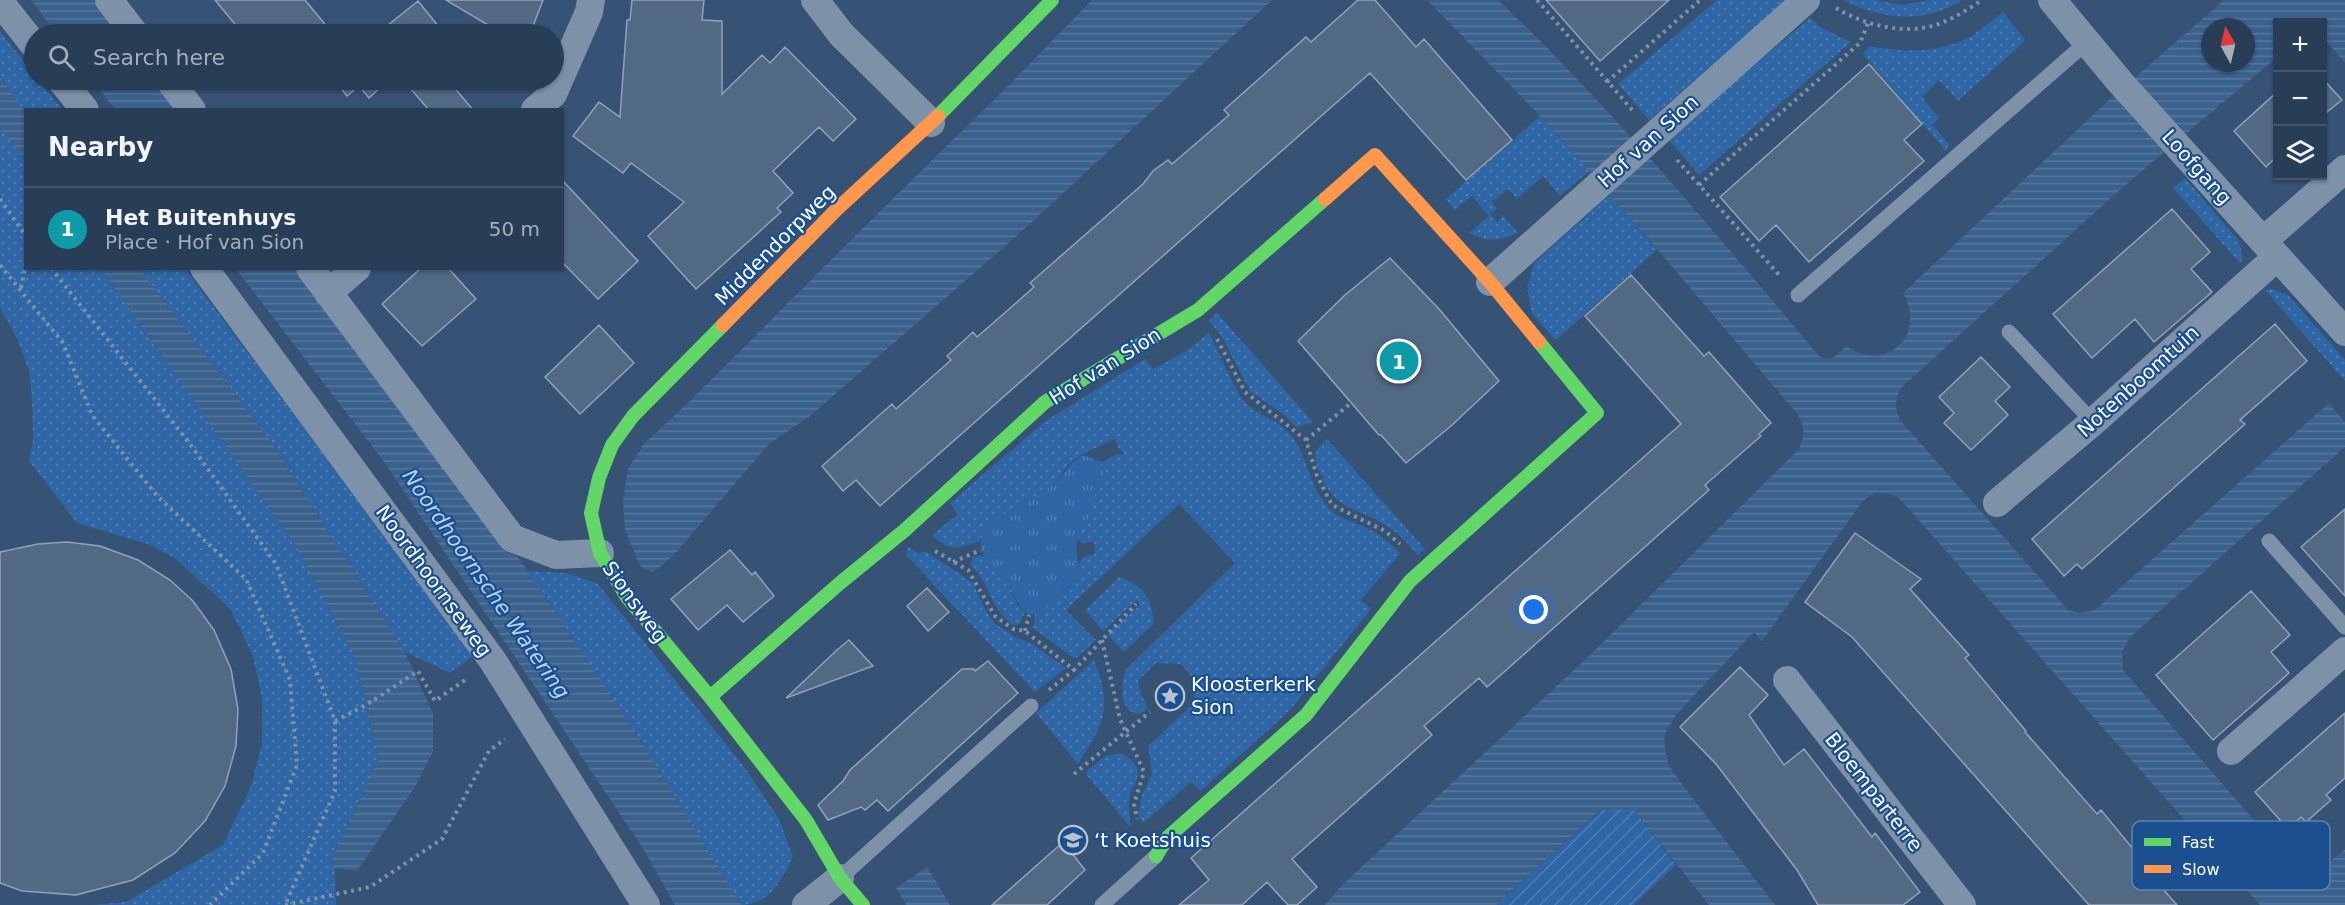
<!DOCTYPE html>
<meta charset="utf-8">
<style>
:root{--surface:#283e57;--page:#344961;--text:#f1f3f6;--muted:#a5aeba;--line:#44576d;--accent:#d6ab8b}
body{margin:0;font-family:"DejaVu Sans",sans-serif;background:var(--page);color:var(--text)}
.controls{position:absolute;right:18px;top:18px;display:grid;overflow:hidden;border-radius:0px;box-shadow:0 2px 4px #0004}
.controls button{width:54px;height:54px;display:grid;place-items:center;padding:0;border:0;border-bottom:2px solid var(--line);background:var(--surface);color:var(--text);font:30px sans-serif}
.compass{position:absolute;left:2201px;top:18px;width:54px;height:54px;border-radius:50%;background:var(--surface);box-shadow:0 2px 4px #0004;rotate:352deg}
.you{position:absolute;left:1534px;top:610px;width:21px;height:21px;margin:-15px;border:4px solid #fff;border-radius:50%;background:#1a73e8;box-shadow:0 0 0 9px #1a73e833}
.badge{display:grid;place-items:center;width:39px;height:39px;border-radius:50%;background:var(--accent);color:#fff;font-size:20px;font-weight:700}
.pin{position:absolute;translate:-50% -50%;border:3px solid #fff;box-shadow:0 2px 6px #0006}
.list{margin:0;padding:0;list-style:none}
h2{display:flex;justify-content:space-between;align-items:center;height:78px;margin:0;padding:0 24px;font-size:26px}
h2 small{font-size:20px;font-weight:400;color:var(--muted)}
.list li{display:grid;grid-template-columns:39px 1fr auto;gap:18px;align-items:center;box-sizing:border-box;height:84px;padding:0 24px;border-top:2px solid var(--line)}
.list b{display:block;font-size:22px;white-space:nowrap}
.list p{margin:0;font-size:20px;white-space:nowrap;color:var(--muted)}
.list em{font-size:20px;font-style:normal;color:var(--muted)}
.icon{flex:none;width:33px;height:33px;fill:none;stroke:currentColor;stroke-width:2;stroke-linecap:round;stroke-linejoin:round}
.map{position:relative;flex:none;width:2345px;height:905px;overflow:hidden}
.search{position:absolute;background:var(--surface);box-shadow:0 2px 4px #0004;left:24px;top:24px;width:540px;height:66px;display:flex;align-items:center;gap:15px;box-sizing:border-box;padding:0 21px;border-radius:33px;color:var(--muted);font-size:22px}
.panel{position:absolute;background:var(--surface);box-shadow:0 2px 4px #0004;left:24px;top:108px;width:540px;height:162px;border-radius:0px}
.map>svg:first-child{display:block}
.grass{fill:url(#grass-dots)}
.park{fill:url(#park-tufts)}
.garden{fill:url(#garden-furrows)}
.water{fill:url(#water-rules);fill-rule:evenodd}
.building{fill:#526984;stroke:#92a2b6;stroke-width:1.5}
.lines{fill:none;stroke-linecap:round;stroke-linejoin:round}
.path{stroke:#7d92a8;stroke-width:4;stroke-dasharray:3 4.5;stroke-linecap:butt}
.lane{stroke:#7d92a8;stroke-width:15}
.street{stroke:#7d92a8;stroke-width:28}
.fast{stroke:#63d668;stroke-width:14}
.slow{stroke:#ff974d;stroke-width:14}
.labels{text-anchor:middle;stroke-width:4.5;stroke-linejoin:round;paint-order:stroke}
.street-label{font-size:20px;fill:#fff;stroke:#1b4f8f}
.poi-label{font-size:20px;fill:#fff;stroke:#1b4f8f;text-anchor:start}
.water-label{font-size:21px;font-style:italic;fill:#b5d3f5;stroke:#1b4f8f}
.key{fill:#1b4f8f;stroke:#5f84b1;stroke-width:1.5}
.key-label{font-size:16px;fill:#fff}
</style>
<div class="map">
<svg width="2345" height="905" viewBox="0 0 2345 905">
<defs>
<pattern id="grass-dots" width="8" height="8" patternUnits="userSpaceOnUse" patternTransform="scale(1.5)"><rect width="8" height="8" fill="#2f66a5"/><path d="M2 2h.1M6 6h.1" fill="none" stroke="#4e7db2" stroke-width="1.8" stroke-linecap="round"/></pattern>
<pattern id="park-tufts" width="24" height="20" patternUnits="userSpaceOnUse" patternTransform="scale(1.5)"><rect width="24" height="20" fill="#2f66a5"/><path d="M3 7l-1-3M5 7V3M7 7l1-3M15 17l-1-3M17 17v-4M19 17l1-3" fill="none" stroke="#4e7db2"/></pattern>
<pattern id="garden-furrows" width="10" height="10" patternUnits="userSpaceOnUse" patternTransform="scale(1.5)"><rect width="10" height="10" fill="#2f66a5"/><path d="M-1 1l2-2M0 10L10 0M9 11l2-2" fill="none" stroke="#4e7db2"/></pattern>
<pattern id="water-rules" width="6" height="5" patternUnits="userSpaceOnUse" patternTransform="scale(1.5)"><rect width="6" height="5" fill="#3b618d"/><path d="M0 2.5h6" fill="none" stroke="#58799e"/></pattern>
</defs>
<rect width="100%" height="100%" fill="#365274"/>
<path class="grass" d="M1717,0H1787L1649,120L1618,84Z
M1844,0H1875L1902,5L1931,0H1962C1925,24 1881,20 1844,0Z
M2003,12L2025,39L2023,43L1958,101L1939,80L1922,97L1939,118L1932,125L1949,144L1946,151L1863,54L1869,46C1903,52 1942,54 1973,35C1983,28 1993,20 2003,12Z
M1810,18L1822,28L1851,42L1699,175L1668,139Z
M0,31L34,75V80H38L62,109L26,110L25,113L0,76Z
M1540,116L1589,171L1560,196L1543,176L1517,199L1508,189L1492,202L1497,209L1491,214L1497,222L1503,216L1518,233C1497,241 1489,243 1469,233L1489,216L1472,196L1455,210L1446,199Z
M0,128L25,161L26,268L101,269L297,548L355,657L379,758L331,862L335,868L336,905H92L126,902L223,845L251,786L262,744V699L253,656L230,609L176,559L151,545L77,523L29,461L33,440L32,398L29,371L18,340L0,308Z
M2185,178L2239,241L2243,258L2240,263L2173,188Z
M1610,195L1657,250L1556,340L1532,314L1527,287L1534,263Z
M140,269H185L475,655L450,673L405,652L274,446Z
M2272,289L2288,295L2345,360V381L2265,290Z
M1217,313L1313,422L1296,427L1284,415L1250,391L1223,339L1209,320Z
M1209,333C1221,353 1233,391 1249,406C1261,416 1280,422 1290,434C1309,457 1309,487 1328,507C1336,517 1349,520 1360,525C1376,532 1389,540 1400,554L1361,600L1371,609L1290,710L1201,791L1191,782L1143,823L1138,814L1142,795L1152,774L1148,744L1149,745L1194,703L1195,681L1181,664L1156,663L1138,681L1141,694L1148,708L1139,714C1117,711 1122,685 1125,670L1235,563L1179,504L1066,610L1096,640L1075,659L1033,628L1035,614L1043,613L1058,595L1069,587L1079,575V564L1083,557L1095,554L1094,542L1082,543L1077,539L1093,498L1103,479V462L1116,454L1125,455L1118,447L1115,438C1101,447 1082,452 1070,463C1063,469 1060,479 1053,485C1032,501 990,516 980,541C958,549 949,552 932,535L958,514L950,503L1044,422L1145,359L1153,369L1186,351Z
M1327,439L1425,549L1418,555C1409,545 1400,534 1388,527C1356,505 1336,514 1319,471C1313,456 1315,448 1327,439Z
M908,547L919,553L927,552L973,583L986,611L994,623L1015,637L1031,643L1066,668L1035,692L906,555Z
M984,555L1008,583L1018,606L1025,612L1020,624L1013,625C989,608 991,584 971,566L972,557Z
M528,571L566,573L597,583L745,768L779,819L793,857C783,878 769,905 742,905L635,732Z
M1119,577C1144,586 1152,598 1154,624L1124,652L1107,634L1140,605L1137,600L1103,631L1085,610Z
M1094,660C1113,708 1104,724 1078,764L1036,713Z
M1120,753C1129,758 1141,765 1137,778C1136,784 1131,788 1130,795C1128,806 1130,817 1131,828L1085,773L1105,756Z"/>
<path class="park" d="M1083,455L1103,462V479L1093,498L1089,517L1076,543L1079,575L1069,587L1058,595L1043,613L1029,615C1014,603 1016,595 1006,581C999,572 988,564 983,553C968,521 1037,500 1054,484C1067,473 1065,466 1083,455Z"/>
<path class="garden" d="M1632,808L1676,865L1634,905H1496L1601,810Z"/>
<path class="water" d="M31,0H100L126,34H57Z
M1092,0H1272L1019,234L810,416L769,444L673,556L652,573L640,566L625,530L623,500L628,469L644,444L690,401L855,236L1012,82Z
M1427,0H1498C1614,110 1716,234 1819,356C1831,363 1838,354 1846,346C1887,374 1927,335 1903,293L2109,100L2224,0H2345V63L2323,37L2322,22H2278L2277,57L2123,187L1901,388C1894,401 1895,409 1901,421L2068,610L2080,613L2095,610L2329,403L2345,422V447L2129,638L2122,652L2123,670L2294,866C2319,874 2326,865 2345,849V905H2260L1899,498C1884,492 1874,490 1862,502L1762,641L1754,632L1676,715L1664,735L1665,750L1668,764L1681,783L1775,905H1709L1632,808L1600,810L1496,905H1325L1341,886L1589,656L1799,449C1805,435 1805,428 1798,415L1663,256L1543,119ZM2210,27H2246V63H2210Z
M0,76L25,113V161L0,128Z
M92,80H160L183,109H115Z
M101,269H140L274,446L405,652L433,714V751L415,787L357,871L335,868L331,862L379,758L355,657L297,548Z
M236,269H303L528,571L635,732L742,905H675L644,850L385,463Z
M927,867L950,905H906L896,888Z"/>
<path class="building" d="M215,0H305L333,34H243Z
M446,0H543L530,34H503Z
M632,0H704L702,20L722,21V94L762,55L770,63L785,47L856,119L833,141L819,127L773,171L793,193L777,208L781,212L696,289L648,236L684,202L631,163L623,173L573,136L599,102L620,117L627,20H630Z
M1358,0H1375L1416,47L1424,39L1512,140L1466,180L1370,73L880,506L856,480L843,491L822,466L892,404L896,409L951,360L947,356L973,332L977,337L1008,310L1034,287L1030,283L1143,184L1153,171L1168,160L1172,164L1229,115L1224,110L1306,37L1311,42Z
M1546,0H1669L1600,61Z
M418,1L439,27L432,34H377Z
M1869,64L1922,124L1904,140L1924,161L1809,262L1776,225L1759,241L1720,197Z
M2322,78L2342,100L2322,116Z
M334,80H388L369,98L359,86L347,96Z
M403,80H448L473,110H429Z
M2277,92V156L2266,167L2234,131Z
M562,180L638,261L598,299L562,262Z
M2172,209L2210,252L2191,269L2212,292L2154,342L2135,319L2092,358L2053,314Z
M1390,258L1439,309L1499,381L1451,426L1406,463L1381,435H1379L1298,341L1345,295Z
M421,268H448L476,299L422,346L382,304Z
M1631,275L1704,356L1709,352L1771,423L1759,434L1761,436L1705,485L1709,490L1487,687L1479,678L1424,726L1432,735L1292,859L1317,887L1297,905H1288L1267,882L1242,905H1179L1209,880L1191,858L1681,424L1585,316Z
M2275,324L2307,361L2240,420L2245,424L2149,510L2082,569L2077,564L2064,576L2032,539Z
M599,325L634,363L580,414L545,377Z
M1981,357L2010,387L1995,401L2008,415L1971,450L1944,423L1954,413L1939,397Z
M2345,509V596L2301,547Z
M1855,533L1921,579L1910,589L1969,655L1965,658L2026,731L2025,732L2097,814L2101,810L2139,856L2136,858L2177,905H2089L1852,637L1805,602Z
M67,542L100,546L138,560L170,580L193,601L214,630L231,669L238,709L236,746L225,786L205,821L175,853L133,880L76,895L22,891L0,883V552L38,544Z
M730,550L752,575L755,572L774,596L743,622L727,605L698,630L671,599Z
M927,588L949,612L928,631L907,606Z
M2251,591L2290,635L2271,652L2289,673L2213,740L2156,675Z
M849,640L873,666L786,698L837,650Z
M988,661L1018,693L888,811L877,800L865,810L861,807L828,820L818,805L843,781L850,770L962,669H974L975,671Z
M1740,667L1768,695L1749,715L1784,765L1804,749L1872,837L1875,833L1920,892L1903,905H1818L1797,870L1716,764L1680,727Z
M2345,713V778L2326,795L2331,800L2306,822L2301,817L2288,829L2255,792Z
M1063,842L1085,870L1047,905H992Z"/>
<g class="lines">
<path class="path" d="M1537,0L1634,112
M1836,8C1860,23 1894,32 1922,28C1944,25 1964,12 1982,0
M1607,82L1700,0
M1677,160L1780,276
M1699,185L1860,43L1868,23
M0,199L26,236
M0,265L63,343L92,415L158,497L246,579L290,680L297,765L263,853L210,905
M51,268L190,444L276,564L335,721V791L285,905
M21,288L26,263
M1217,339L1245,392L1306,440L1317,476L1332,505L1385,531L1400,544
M1306,440L1351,403
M935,551L968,570L995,616L1013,629L1025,631L1074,670L1136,604
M953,562L981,550
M1025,631L1029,615
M1102,640L1120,719L1144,772L1134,804L1137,819
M1049,690L1074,670
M335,721L366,705L418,671L435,701L465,680
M1074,774L1150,712
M285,905L370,887L442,839L489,751L505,739"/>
<path class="lane" d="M1798,295L2087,42
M2009,332L2093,422
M2269,541L2345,627
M840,878L1031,706
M1102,905L1156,856"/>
<path class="street" d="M109,0L135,34
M815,0L841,34L931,123
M2052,0L2120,82L2345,332
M0,2L34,45
M61,80L85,110
M169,80L192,110
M535,110L553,94L589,12L591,0
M2263,241L2345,169
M204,268L493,661L646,905
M310,268L512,538L556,555L600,553
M1490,282L1806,0
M328,293L357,268
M1997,503L2093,422L2277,257
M1787,680L1962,905
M2231,751L2345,651
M806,905L840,878"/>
<path class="fast" d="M938,116L1052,0
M723,325L633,416L612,445L599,478L591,513L600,553L627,597L710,697L806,820L840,878L863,905
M710,697L840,583L905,530L1045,402L1198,310L1325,199
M1156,856L1168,837L1306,715L1410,581L1597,413L1539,342"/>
<path class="slow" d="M1325,199L1375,155L1490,282L1539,342
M723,325L837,209L938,116"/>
</g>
<defs>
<g id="sight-ring" transform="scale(1.5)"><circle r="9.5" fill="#1b4f8f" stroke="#b9c2ce" stroke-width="1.5"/><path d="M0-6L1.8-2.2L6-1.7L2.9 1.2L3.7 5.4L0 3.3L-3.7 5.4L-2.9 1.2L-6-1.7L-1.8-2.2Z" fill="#b9c2ce"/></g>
<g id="school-ring" transform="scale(1.5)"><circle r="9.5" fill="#1b4f8f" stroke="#b9c2ce" stroke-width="1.5"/><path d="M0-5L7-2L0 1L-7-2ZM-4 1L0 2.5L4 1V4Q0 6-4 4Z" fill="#b9c2ce"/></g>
</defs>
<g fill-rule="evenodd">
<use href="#sight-ring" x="1170" y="696"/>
<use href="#school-ring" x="1073" y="840"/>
</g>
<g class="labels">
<g class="street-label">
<text transform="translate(1648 141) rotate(-42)" y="7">Hof van Sion</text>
<text transform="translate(2197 167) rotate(48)" y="7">Loofgang</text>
<text transform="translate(775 245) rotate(-45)" y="7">Middendorpweg</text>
<text transform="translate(1105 366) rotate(-32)" y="7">Hof van Sion</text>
<text transform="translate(2138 381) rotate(-42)" y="7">Notenboomtuin</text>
<text transform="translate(434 581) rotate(54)" y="7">Noordhoornseweg</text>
<text transform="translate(635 602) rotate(54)" y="7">Sionsweg</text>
<text transform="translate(1874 792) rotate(52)" y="7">Bloemparterre</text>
</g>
<g class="poi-label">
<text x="1191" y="691">Kloosterkerk<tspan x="1191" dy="23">Sion</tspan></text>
<text x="1094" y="847">‘t Koetshuis</text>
</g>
<g class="water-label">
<text transform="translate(486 584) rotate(55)" y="7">Noordhoornsche Watering</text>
</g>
</g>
<rect x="2132" y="821" width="198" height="69" rx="9" class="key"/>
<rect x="2144" y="838" width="27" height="8" fill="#63d668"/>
<rect x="2144" y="865" width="27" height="8" fill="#ff974d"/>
<g class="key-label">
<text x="2182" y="848">Fast</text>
<text x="2182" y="875">Slow</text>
</g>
</svg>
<div class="controls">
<button>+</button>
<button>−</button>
<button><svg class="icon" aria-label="layers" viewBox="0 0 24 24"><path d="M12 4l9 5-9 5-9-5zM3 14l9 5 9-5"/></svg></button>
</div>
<svg class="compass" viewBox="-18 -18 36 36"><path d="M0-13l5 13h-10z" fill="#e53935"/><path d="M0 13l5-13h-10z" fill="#a5aeba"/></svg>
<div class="you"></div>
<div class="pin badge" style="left:1399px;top:361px;background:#0f9aa8">1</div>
<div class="search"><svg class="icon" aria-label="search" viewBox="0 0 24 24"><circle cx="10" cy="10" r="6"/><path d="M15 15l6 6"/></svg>Search here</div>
<section class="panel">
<h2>Nearby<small></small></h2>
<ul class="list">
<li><span class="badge" style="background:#0f9aa8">1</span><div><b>Het Buitenhuys</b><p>Place · Hof van Sion</p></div><em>50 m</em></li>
</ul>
</section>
</div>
